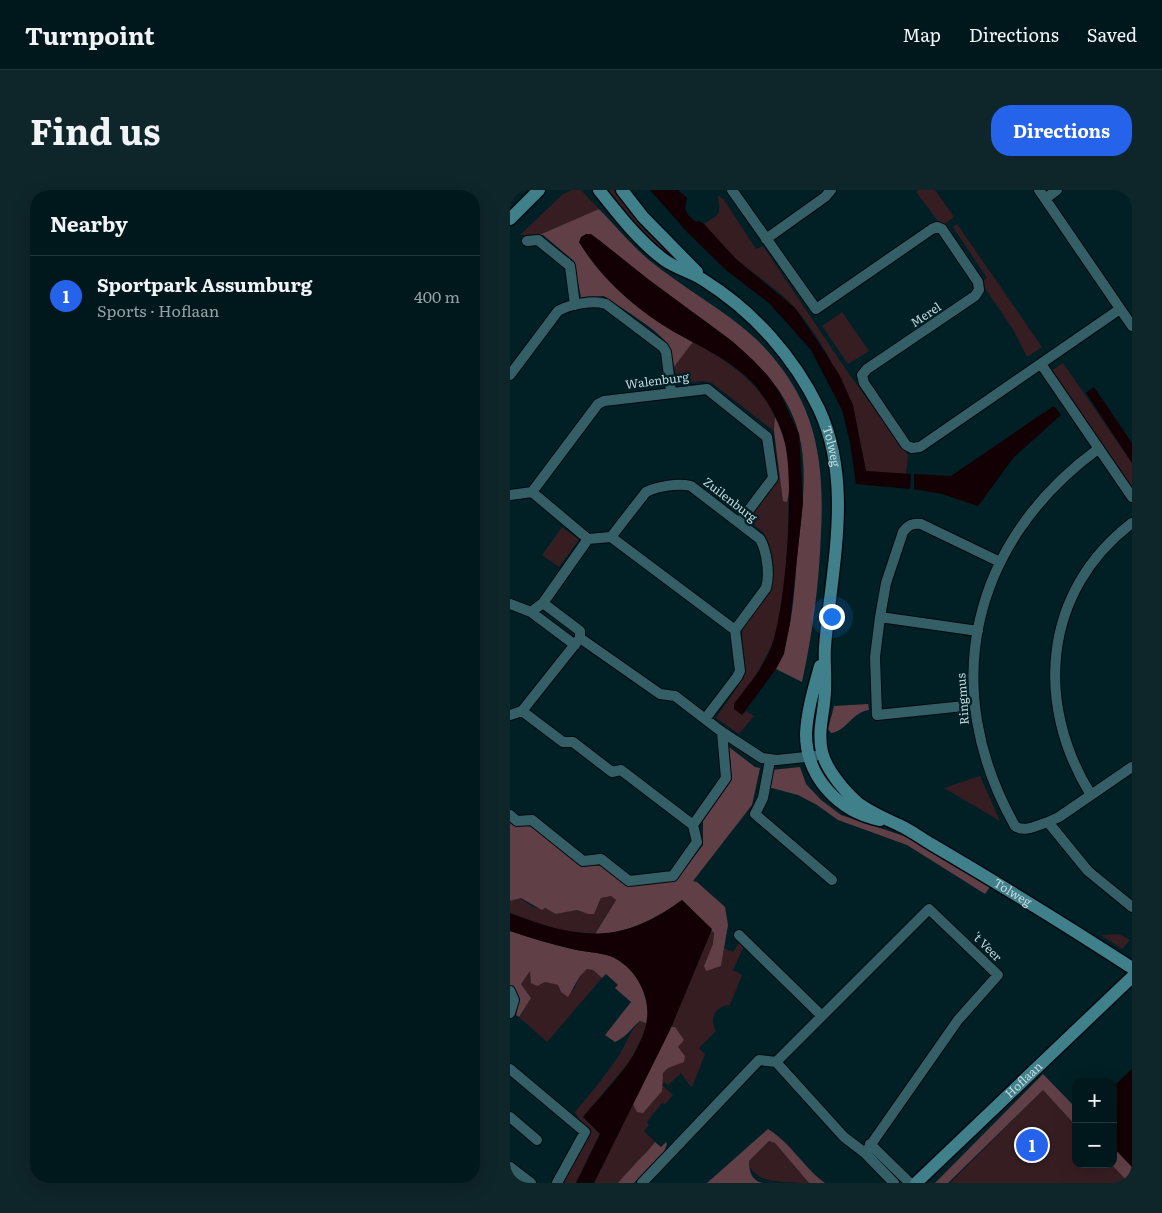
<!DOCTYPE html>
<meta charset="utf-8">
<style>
:root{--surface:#00181c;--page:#0e2529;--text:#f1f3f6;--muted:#95a0a3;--line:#22373b;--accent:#2563eb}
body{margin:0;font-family:Literata,serif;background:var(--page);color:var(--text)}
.controls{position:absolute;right:15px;bottom:15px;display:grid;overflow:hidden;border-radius:10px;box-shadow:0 5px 20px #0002}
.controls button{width:45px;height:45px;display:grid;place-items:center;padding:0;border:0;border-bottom:1px solid var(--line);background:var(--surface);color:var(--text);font:25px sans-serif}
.you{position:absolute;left:321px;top:426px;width:18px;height:18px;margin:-12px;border:4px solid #fff;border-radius:50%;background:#1a73e8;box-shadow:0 0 0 8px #1a73e833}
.badge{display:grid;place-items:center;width:32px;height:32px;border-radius:50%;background:var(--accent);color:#fff;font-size:16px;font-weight:700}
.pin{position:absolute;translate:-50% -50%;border:2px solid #fff;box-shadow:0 1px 5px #0006}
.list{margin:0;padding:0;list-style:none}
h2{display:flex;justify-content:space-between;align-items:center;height:65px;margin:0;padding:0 20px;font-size:21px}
h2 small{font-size:16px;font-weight:400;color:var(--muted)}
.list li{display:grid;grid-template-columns:32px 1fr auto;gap:15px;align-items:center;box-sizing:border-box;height:80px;padding:0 20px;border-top:1px solid var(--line)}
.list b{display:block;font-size:19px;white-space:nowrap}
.list p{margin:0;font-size:16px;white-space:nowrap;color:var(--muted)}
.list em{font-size:16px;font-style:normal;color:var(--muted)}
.map{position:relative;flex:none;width:622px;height:993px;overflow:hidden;border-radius:20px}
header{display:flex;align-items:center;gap:30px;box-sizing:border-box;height:70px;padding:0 25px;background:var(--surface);border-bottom:1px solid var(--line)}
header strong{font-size:24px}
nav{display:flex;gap:28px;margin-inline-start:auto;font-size:18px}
.intro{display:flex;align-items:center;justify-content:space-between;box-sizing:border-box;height:120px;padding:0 30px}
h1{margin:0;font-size:35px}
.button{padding:12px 22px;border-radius:20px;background:var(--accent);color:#fff;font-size:18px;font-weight:700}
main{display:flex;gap:30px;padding:0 30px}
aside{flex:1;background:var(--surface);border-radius:20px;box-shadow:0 5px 20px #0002}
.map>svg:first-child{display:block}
.green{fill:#361d22}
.forest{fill:#603f46}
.water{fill:#130004}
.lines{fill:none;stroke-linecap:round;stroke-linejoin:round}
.street-casing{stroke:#00090d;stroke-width:12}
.secondary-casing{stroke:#00090d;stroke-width:15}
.street{stroke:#345f67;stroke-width:10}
.secondary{stroke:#40808b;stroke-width:12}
.labels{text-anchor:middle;stroke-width:5;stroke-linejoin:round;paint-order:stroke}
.street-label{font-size:12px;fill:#c3d9de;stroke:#002026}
</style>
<header>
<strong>Turnpoint</strong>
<nav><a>Map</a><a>Directions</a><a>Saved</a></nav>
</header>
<div class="intro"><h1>Find us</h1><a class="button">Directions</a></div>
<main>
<aside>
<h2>Nearby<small></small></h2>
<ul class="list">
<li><span class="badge">1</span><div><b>Sportpark Assumburg</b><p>Sports · Hoflaan</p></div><em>400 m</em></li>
</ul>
</aside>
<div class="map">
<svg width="622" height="993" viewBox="0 0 622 993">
<rect width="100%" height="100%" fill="#002026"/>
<path class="green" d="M62,0H71L89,19L29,45H10L53,4Z
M93,0H104L136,41L187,84L136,50Z
M408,0H425L444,27L432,36L406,2Z
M208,5L214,10L246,59L253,56L339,184L398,265L396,284L356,281C345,220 326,167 286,119C269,99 244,85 225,68C214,57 204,45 194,34C212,22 210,27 208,5Z
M447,34L532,157L517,167L504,141L471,92L477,88L443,37Z
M332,122L359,161L338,174L312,136Z
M183,152C271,199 280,240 278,335C277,369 274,407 267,441C263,456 254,468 248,482C242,496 237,510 232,525L236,521L244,526L229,544L206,528L234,487L232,439L262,394L254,343L238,330L269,288L264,241L202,193L194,191L167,194L164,177Z
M553,173L622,273V298L541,181Z
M52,337L69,350L49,377L32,365Z
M470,586L490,631L434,598Z
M101,706L106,709L85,744L47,740L0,723V711L10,708L23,717L41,720L46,724L67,720L78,724L89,714L91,708Z
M202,739C208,750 199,766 194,776H211L214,758L223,762L229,753L234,756L223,780L232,785L220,815C206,816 198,828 206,841L189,858L195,864L183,895L181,897L171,883L158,895L154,892L152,895L163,905L155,914L152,913L137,932L139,935L134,941L145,952C133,967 120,978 108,993H84L160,840Z
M609,744L620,750L612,759L591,745Z
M77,779L83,780L92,788L37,852L9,827L21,808L11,794L20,780L35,792L48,795L51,802L64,799L70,786Z
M131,831L138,834L121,870L73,927L90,944L66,993H52L78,946L65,922C80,904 95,886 108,867C116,855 120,839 131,831Z
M533,900L566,936V974H601L619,993H440Z
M259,951L265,952L299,993C277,993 239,993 239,971Z"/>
<path class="forest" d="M89,19C106,36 121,55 139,70C173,98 215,120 246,149C304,206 315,264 311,343C309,394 303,442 292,492L266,479C284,442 284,398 288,357C292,321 298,280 289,244C272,180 211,143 160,106C136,88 112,69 89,50L69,52C96,97 137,127 183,152L164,177C162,168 161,158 155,151C143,137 110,117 94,106L71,108L64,71L33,45H29Z
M265,227C277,251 284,285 277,312L273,311L264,241Z
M358,514L359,520C342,522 337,541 321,543L318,539L324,516Z
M219,557L245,577L250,578L242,615L183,691L187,692L215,717L218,735L211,776L196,781L194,776L203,754L204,743L172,710C147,728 117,744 85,744L106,710L101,706L91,708L84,724H78L67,720L46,724L35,718L32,720L11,708L0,711V629L7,634L23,637L72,676L91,674L106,685L158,689L171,684L193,655V628L222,589Z
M290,577L296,594L311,610L331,625L400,648L480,697L475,704L397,655L328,630L307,615L288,605L258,597L261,580Z
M0,741C20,748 41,754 62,759C74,762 88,762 100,766C127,777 140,806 138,834L130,831C119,840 119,845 105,852L95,845L121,812L105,798L108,795L96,784L92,788L83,780L77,779L70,786L58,807L51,802L48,795L35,792L27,796L21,793L20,781L11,794L21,808L9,827L6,825L9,812L3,795L0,797Z
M161,837H165L174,850L168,857L175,866L174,872L158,878L153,883L152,901L133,923L127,922L123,914Z
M533,884L566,918V936L533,900L438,993H425Z
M258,939C281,953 294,978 315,993H299L265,953L259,951L239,971C239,982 242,991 253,993H197Z
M145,952L151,957L156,952L157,954L154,962L124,993H108C120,978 133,967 145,952Z
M603,957L622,977V993H619L601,974H603Z"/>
<path class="water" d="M140,0H168L177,8L175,18L178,25L186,32L189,31L194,34L226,69L285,118L309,153L330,186L343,215L356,281L401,284L400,299L346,294L340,253L332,220L301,160L259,113L216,80L177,42Z
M76,44H81L89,50L138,89L222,151L242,169L258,186L270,203L289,244L293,313L280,433L274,464L266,479L232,525L224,519V514C236,497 252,480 260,460C276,423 287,280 272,242C266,225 254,205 241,191C219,169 191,157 164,142C126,120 92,89 69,52L71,47Z
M584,197L622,253V273L576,203Z
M542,217H545L551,225L504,267L468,316L432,304L404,299V284L441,286Z
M172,710L202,739L160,840L84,993H66L90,944L73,927C103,891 157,844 130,794C123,781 113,771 100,766C88,762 74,762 62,759C41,754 20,748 0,741V723C67,749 111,756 172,710Z
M622,879V977L603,957V897Z"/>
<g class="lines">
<g class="street-casing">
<path id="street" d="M222,0L306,119L422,39L427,37L432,39L468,92L469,100L465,106L357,179L352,185L354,193L396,255L402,258L410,257L610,119
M529,0L622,136
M535,9L547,0
M256,49L315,7L321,0
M17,51L28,50L60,76L65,115
M531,174L622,307
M0,185L48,121C60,114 83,110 96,114L153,157L156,162L161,202
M588,259C461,352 427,498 505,636C515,643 527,635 538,632L578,681L622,717
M22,302L78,349
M0,305L22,302L88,214L94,211L197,199L257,247L263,288L229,333
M101,347L225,440
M33,413L70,441V448
M0,414L21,422L33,413L78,349L101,347L136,302C148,296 168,293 181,296L250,349C257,361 260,385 256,398L225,440L230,481L227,487L195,529
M21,422L65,455
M370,427L468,441
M464,515L367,525L365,467L370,427L376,393L393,342C398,335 402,333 411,334L490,372
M12,521L53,552H63L102,582L111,580L183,635
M0,525L12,521L70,448L150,504L165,506L212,542L252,568L267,570L305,566
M260,570L253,608L245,624L322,690
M581,605C524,513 533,401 622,333
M0,625L7,631L22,630L73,671L91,669L119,691L163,686L187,652L183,635L216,588L212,542
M538,632L549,627L622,577
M229,745L311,825
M0,801L4,810L0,823
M266,872L419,719L488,785L448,830L355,963
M0,879L75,942L47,993
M0,927L27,950
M360,954L400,993
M0,977L21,993
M132,993L249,870L266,872L334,947L355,963L384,993"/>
</g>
<g class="secondary-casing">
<g id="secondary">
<path id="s1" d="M89,0C108,24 129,51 153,69C166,79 183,82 195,91C244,122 284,167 309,219C344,294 321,379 315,457C314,471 316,486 315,500C315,521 307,539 312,562C316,579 334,601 348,613C360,622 376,629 389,635C400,640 411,648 421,654C489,694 556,735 622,778"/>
<path d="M112,0L133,27L187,82"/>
<path d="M0,29L29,0"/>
<path d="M310,476C304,498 297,521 296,544C296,587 329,622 370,630"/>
<path id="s2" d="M406,993L622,787"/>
</g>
</g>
<use href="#street" class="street"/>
<use href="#secondary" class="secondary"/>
</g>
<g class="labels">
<g class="street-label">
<text transform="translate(416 125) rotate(-34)" y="4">Merel</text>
<text transform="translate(147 191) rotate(-7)" y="4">Walenburg</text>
<text dy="4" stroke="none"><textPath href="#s1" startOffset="355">Tolweg</textPath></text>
<text transform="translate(220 310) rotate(38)" y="4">Zuilenburg</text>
<text transform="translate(453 509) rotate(-94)" y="4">Ringmus</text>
<text dy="4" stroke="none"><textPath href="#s1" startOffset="904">Tolweg</textPath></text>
<text transform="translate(477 757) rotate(45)" y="4">'t Veer</text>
<text dy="4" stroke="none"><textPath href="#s2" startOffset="149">Hoflaan</textPath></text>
</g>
</g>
</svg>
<div class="controls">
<button>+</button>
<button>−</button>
</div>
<div class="you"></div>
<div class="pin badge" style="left:522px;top:955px">1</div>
</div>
</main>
